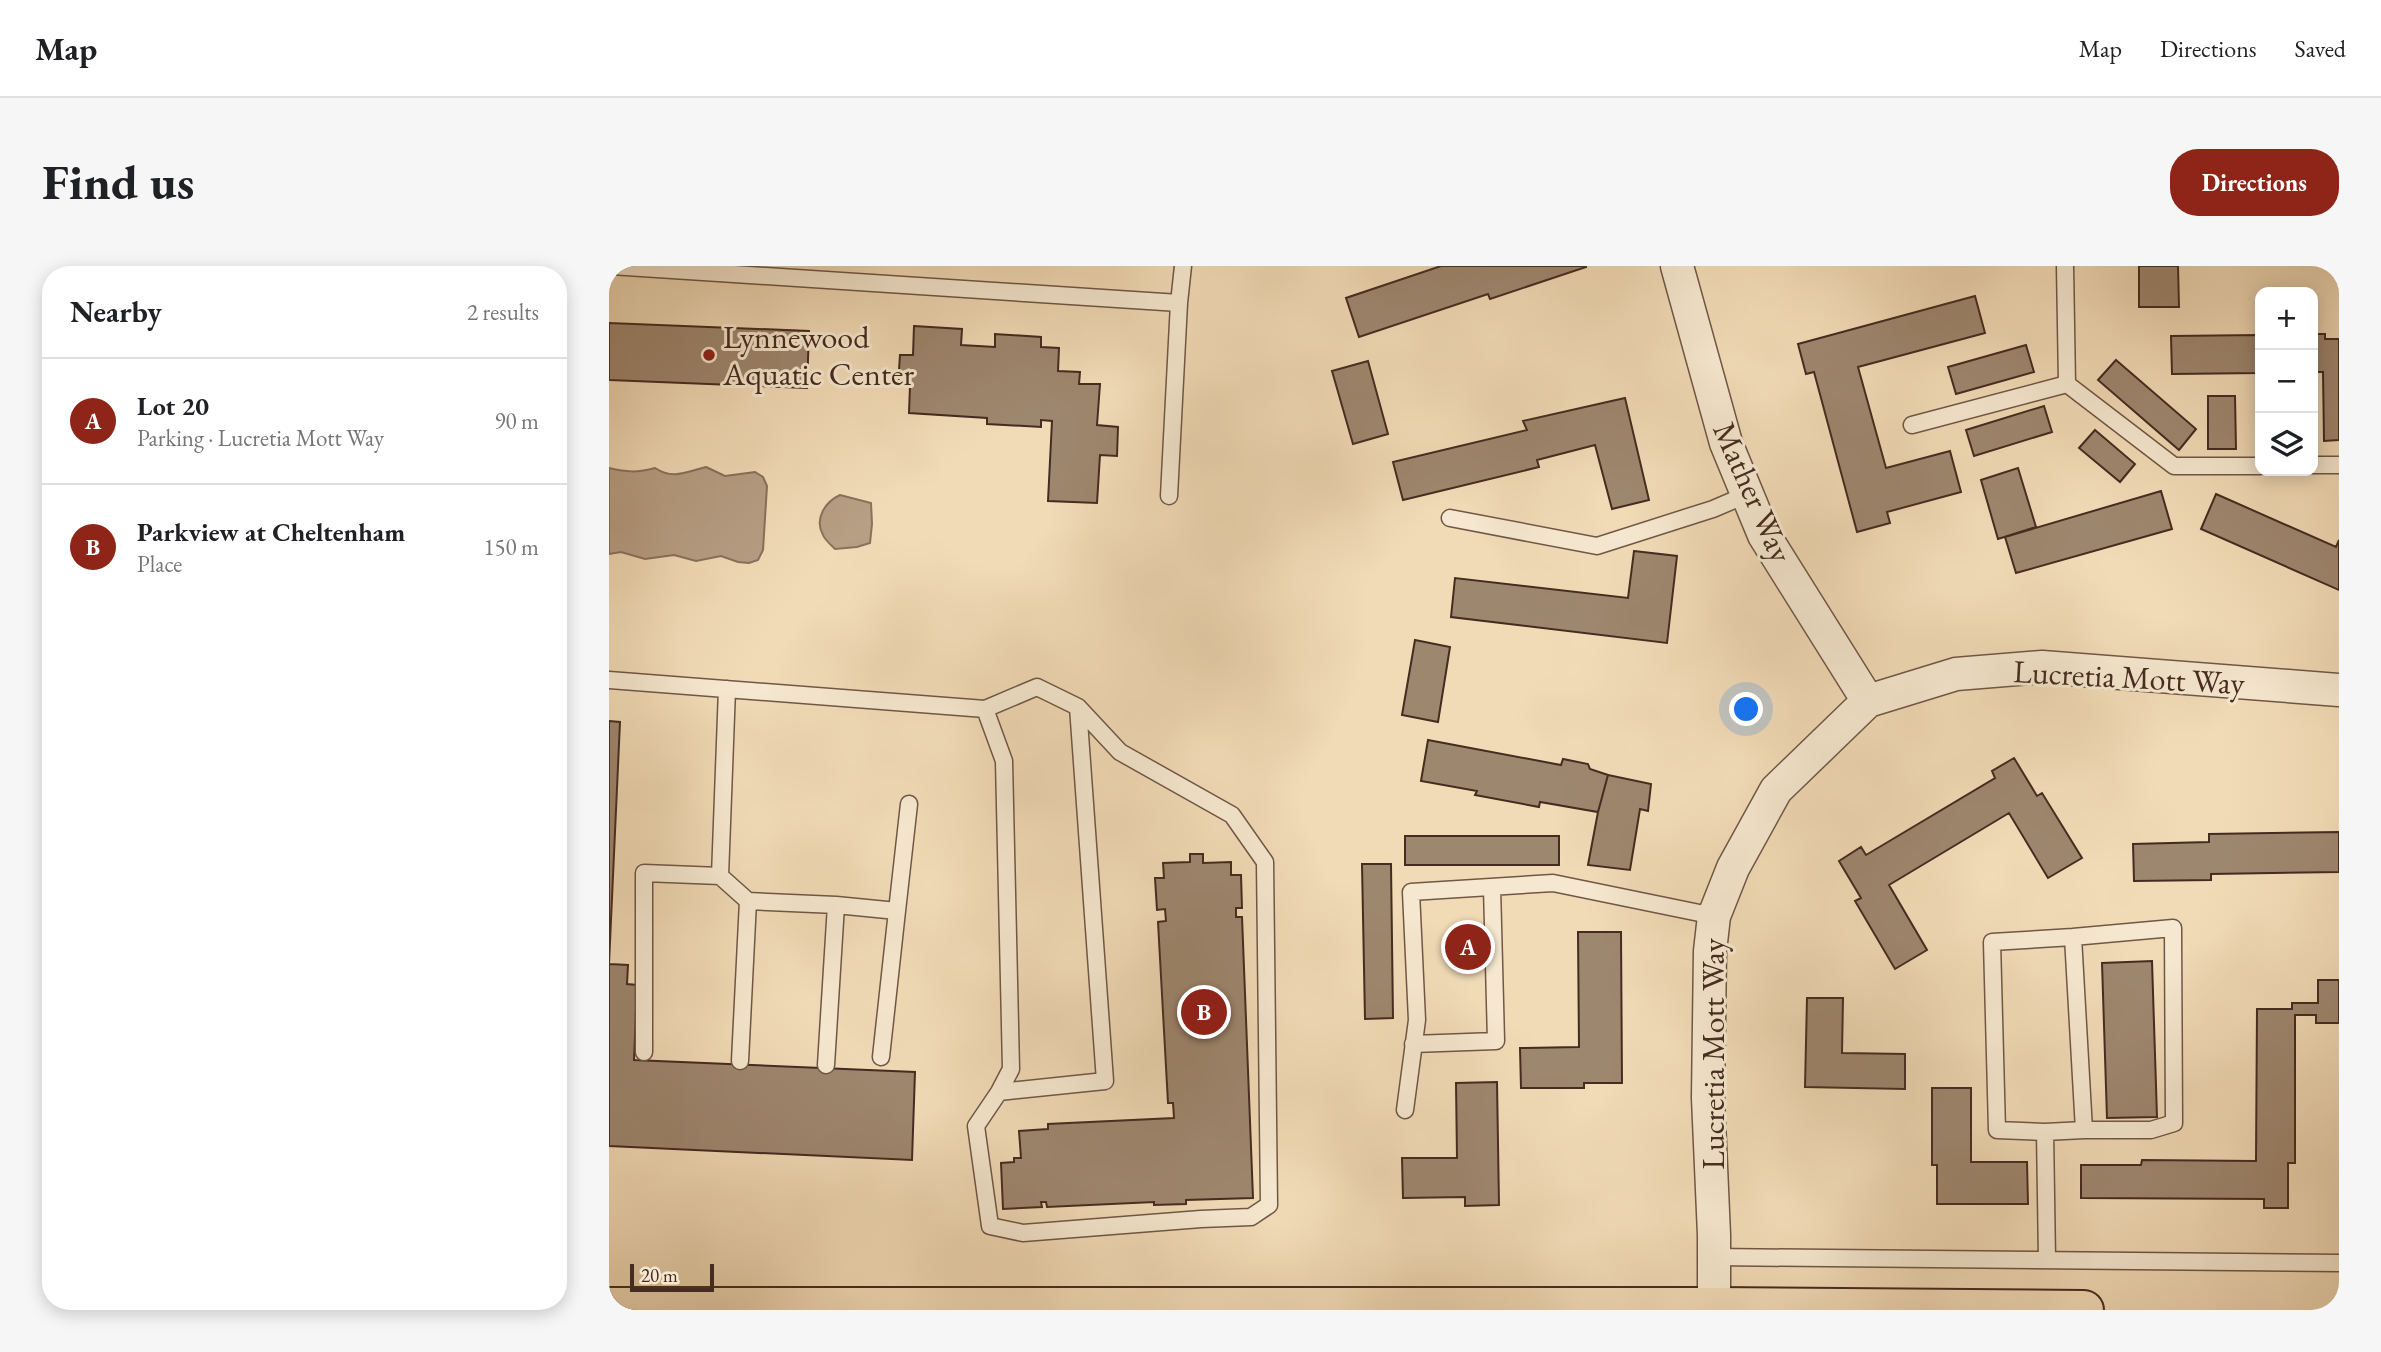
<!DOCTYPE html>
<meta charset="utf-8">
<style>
:root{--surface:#fff;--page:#f6f6f6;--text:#202124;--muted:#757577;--line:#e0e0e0;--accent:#8f2418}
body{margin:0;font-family:"EB Garamond",serif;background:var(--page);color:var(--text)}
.controls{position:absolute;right:21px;top:21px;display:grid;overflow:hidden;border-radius:14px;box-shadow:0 4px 18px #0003}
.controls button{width:63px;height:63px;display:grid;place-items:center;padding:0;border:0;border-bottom:2px solid var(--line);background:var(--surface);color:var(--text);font:35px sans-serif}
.scale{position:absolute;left:21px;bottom:18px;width:84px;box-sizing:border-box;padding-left:7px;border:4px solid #452b20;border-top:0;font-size:19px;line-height:24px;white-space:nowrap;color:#452b20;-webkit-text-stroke:5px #f6e8d0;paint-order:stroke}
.you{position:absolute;left:1138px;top:444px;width:24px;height:24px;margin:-18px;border:5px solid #fff;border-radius:50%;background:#1a73e8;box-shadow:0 0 0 10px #1a73e833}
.badge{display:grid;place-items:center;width:46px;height:46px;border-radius:50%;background:var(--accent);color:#fff;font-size:23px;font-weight:700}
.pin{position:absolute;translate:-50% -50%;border:4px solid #fff;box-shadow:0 2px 7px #0006}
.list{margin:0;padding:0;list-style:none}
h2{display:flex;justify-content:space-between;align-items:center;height:91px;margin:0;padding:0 28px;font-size:30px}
h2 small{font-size:23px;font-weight:400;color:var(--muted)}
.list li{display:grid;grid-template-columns:46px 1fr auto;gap:21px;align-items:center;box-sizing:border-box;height:126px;padding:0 28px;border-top:2px solid var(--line)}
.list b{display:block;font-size:26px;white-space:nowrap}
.list p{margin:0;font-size:23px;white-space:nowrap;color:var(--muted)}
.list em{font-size:23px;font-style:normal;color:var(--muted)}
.icon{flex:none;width:38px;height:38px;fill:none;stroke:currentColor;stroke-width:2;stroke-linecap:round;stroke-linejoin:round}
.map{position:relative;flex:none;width:1730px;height:1044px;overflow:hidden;border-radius:28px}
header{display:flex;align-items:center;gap:42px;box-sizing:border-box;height:98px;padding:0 35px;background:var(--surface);border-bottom:2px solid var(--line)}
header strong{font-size:33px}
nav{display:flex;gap:38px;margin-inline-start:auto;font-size:24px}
.intro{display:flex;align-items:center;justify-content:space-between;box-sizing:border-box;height:168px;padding:0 42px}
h1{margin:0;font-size:49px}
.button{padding:18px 32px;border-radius:28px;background:var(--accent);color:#fff;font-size:24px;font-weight:700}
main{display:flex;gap:42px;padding:0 42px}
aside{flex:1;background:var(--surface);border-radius:28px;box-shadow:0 4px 18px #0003}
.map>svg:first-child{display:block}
.water{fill:#b79f84;stroke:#89715c;stroke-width:2}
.building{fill:#9e876f;stroke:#452b20;stroke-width:2}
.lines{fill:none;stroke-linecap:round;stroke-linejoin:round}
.lane-casing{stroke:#705746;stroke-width:19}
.street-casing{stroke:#705746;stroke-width:35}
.primary-casing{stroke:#452b20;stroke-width:42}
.lane{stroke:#f6e8d0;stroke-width:16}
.street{stroke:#f6e8d0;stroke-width:32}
.primary{stroke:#f1dbb7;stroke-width:38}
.poi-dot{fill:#8f2418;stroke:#f6e8d0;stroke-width:2.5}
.labels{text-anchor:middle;stroke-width:6;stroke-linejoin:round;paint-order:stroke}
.poi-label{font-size:32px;fill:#452b20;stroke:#f6e8d0;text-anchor:start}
.street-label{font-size:32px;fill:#452b20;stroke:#f6e8d0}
</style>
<header>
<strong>Map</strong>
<nav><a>Map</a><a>Directions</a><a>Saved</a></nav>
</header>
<div class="intro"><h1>Find us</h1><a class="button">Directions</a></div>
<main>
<aside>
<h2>Nearby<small>2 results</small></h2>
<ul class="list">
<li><span class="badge">A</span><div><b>Lot 20</b><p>Parking · Lucretia Mott Way</p></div><em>90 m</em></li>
<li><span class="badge">B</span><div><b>Parkview at Cheltenham</b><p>Place</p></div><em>150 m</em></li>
</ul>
</aside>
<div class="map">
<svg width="1730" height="1044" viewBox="0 0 1730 1044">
<rect width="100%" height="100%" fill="#f1dbb7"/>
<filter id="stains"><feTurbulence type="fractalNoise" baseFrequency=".00286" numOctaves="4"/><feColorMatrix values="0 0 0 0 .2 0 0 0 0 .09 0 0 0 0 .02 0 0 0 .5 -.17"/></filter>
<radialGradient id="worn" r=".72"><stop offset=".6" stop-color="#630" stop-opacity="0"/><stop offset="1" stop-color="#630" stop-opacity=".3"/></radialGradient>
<path class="water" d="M97,201L116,210L146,206L154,211L158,220L154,284L149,294L140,297L129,296L112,290L87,295L65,289L36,293L12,286L0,288V202C17,206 28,207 46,202C64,214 77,206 97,201Z
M231,229L262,237L263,258L261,277L248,281L226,283C222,279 216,274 214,269C205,253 216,236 231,229Z"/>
<path class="building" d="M832,0H977V1L881,33L879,28L750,71L737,32Z
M1530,0H1569L1570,41H1530Z
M1366,30L1376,67L1249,101L1277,202L1341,185L1352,226L1278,246L1281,257L1248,266L1205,106L1197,108L1189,78Z
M0,57L200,65L198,122L0,114Z
M305,60L353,63L352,79L386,81V68L432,71V81L450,82L449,105L471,106L470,118H491L488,159L509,161L508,190L491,189L488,237L439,235L443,155L432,154V161L378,158V152L300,147L301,120L289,119L291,89H304Z
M1704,68H1716V73H1730V174L1715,175L1714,106H1704Z
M1651,69V107L1563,108L1562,70Z
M1417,79L1425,106L1347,128L1339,101Z
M1507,94L1587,163L1570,184L1489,114Z
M759,95L779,168L744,178L723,105Z
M1599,130H1626L1627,183H1599Z
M1016,132L1040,234L1003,243L986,179L928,194L930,201L794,234L784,196L918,164L914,155Z
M1435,140L1443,166L1365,190L1357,164Z
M1486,164L1526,198L1511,216L1470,182Z
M1409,202L1427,261L1389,273L1372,214Z
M1552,225L1563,263L1407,307L1396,271Z
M1607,228L1727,281L1730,274V324L1592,263Z
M1025,285L1068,290L1058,377L842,351L846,312L1019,332Z
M806,374L841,381L829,456L793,449Z
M0,455L11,456L0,698L19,699L18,718L28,719L25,794L306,806L303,894L0,880Z
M819,474L952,499L954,493L979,498L981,503L999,509L989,546L931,536L930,541L866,529L868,525L812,515Z
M1405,492L1428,530L1433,527L1473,592L1439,612L1400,547L1280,619L1318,684L1286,703L1246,635L1252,632L1230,595L1252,581L1257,589L1386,512L1383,505Z
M999,509L1042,518L1039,545L1031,543L1021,604L979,599L989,546Z
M1730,566V606L1602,608V614L1525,615L1524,578L1600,576V568Z
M796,570H950V599H796Z
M581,588H594V597L622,596V609H632L633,642H627V651H633L644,932L577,934V938L545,939V936L438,941L437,936H432L433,941L394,943L392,897L405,896V892H412L410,865L439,863V858L565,852L564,837H559L549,656L557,655L556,643L548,644L546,612H555L554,597L581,596Z
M753,598H782L784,752L756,753Z
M969,666H1012L1013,817H975V822H912L911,782L970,781Z
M1543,695L1548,851L1498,852L1493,697Z
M1709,714H1730V757H1707V749H1686V897H1679V942H1655V933L1472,932V899H1532L1533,894L1647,895L1648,743H1683V737H1709Z
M1198,732H1234L1233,787L1296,788V823L1196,821Z
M888,816L890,939L856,940V931L794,932L793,892H848L847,817Z
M1323,822H1362V896H1418L1419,938H1328V899H1323Z"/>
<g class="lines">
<g class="lane-casing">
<path id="lane" d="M2,0L570,37L560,230
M1456,0L1458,118
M570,37L574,0
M1303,159L1458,118L1565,200H1651
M1704,199H1730
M841,252L988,280L1104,243L1139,228
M0,414L376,443L395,495L402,803L390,826L367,860L381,960L414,967L592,953L642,951L660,939L656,596L623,549L511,486L469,441
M376,443L428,421L469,441L496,815L390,826
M111,610L139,635L131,795
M139,635L227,639L217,799
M227,639L288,645L272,791
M288,645L300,538
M1464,671L1564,662L1565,857L1542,864H1475
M804,778L887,775L883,621
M35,786V607L111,610L118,423
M796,844L808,754L802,626L944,617L1105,650
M1436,866L1475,864L1464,671L1383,676L1388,864L1436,866L1438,994
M1105,991L1730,997"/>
</g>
<g class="street-casing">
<path id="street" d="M1068,0L1117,177L1155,269L1259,435
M1105,1041V969L1099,832L1101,685L1105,650L1124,602L1167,524L1259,435L1347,408L1433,401L1730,424"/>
</g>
<g class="primary-casing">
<path id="primary" d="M0,1041H1105L1475,1044"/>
</g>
<use href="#lane" class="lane"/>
<use href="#street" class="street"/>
<use href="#primary" class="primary"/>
</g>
<circle class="poi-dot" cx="100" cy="89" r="7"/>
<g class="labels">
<g class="poi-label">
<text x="114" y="82">Lynnewood<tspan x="114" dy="37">Aquatic Center</tspan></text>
</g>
<g class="street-label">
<text transform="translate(1144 226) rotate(66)" y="11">Mather Way</text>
<text transform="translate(1520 411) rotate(3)" y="11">Lucretia Mott Way</text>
<text transform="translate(1104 788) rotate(-90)" y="11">Lucretia Mott Way</text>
</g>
</g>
<rect width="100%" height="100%" filter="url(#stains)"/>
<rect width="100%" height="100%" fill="url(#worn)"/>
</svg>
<div class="controls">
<button>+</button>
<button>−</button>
<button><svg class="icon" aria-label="layers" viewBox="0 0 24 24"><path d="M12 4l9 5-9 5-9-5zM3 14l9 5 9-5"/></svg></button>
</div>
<div class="scale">20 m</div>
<div class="you"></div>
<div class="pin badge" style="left:859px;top:681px">A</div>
<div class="pin badge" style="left:595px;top:746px">B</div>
</div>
</main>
